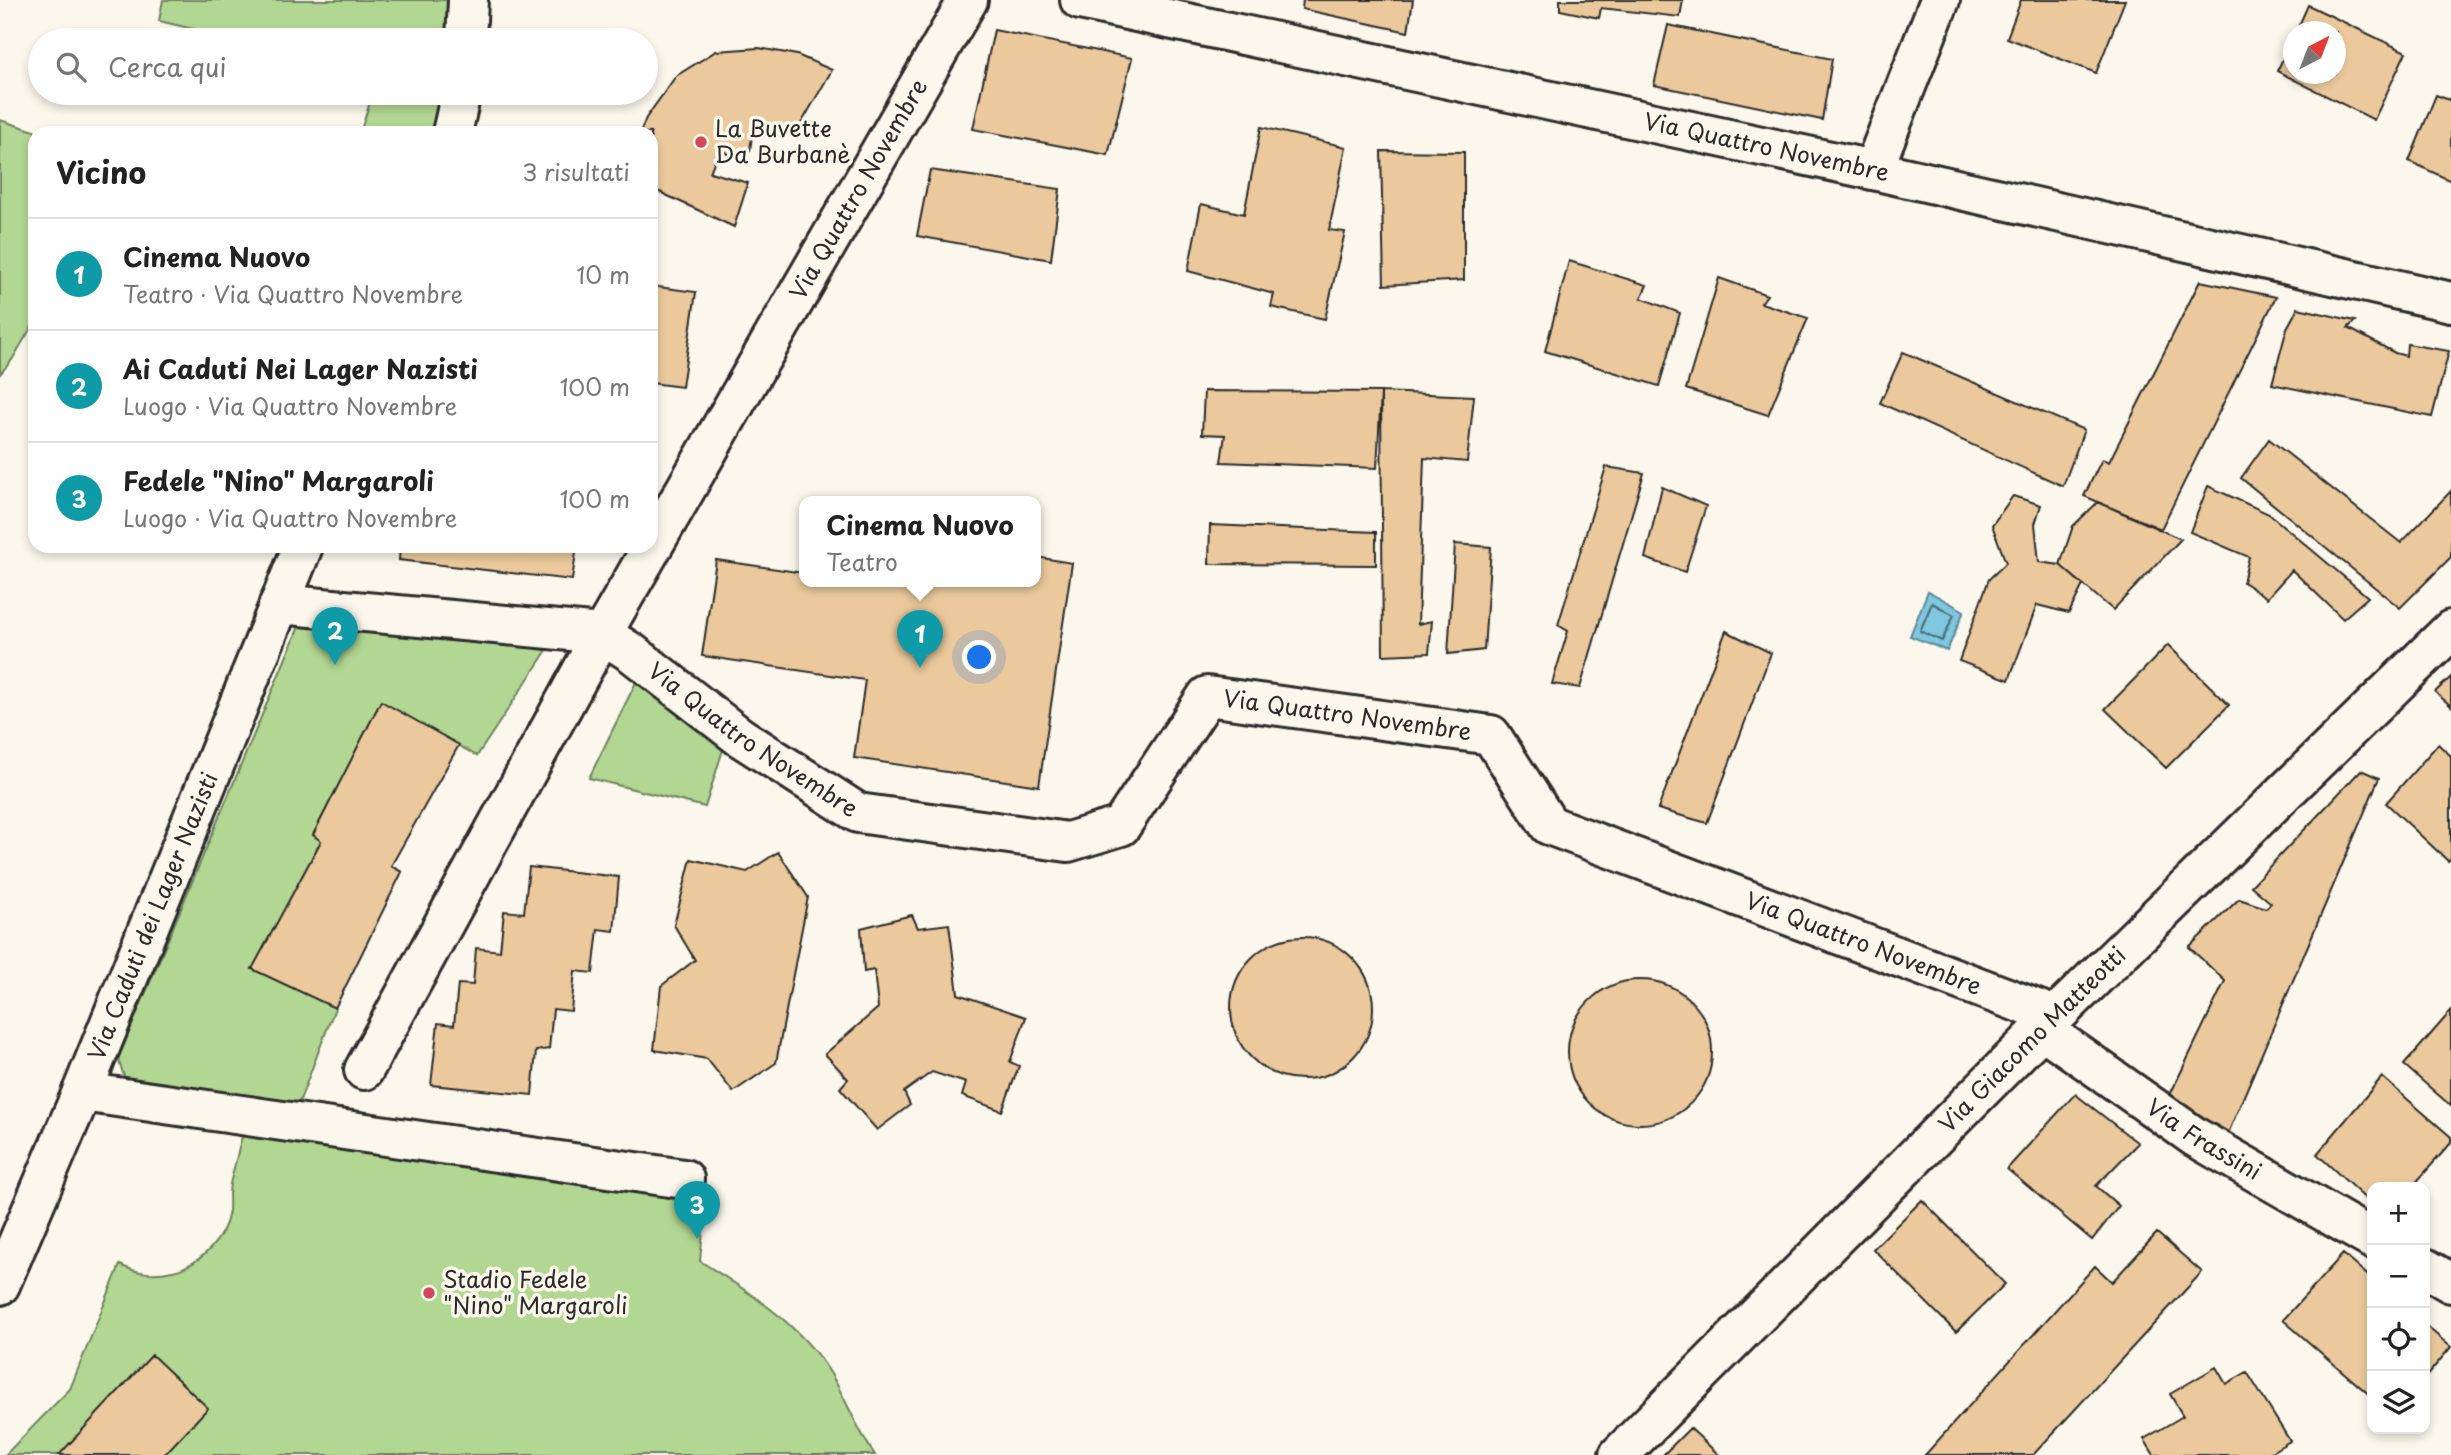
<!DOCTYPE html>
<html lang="it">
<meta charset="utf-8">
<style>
:root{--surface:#fff;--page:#f2f2f2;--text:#222;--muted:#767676;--line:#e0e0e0;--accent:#d1495b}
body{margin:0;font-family:"Playpen Sans",sans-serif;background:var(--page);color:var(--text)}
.controls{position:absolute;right:21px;bottom:21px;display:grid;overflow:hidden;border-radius:14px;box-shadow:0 4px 10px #0003}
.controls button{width:63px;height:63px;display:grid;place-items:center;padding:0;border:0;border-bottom:2px solid var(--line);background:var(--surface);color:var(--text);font:35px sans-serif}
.compass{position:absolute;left:2283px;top:21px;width:63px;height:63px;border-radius:50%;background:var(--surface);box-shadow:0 4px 10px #0003;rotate:42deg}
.you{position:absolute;left:980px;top:658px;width:24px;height:24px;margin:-18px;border:5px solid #fff;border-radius:50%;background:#1a73e8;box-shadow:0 0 0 10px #1a73e833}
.badge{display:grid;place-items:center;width:46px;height:46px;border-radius:50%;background:var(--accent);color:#fff;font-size:23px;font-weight:700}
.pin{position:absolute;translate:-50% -58px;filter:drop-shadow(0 2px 4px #0008)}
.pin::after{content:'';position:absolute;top:37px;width:24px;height:21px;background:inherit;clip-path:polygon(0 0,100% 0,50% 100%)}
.popup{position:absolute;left:799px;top:496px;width:242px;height:91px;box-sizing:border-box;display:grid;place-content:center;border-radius:14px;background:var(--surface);filter:drop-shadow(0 2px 5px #0005);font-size:23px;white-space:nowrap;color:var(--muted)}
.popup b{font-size:26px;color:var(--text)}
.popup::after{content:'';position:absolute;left:50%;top:100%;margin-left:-14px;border:14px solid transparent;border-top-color:var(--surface)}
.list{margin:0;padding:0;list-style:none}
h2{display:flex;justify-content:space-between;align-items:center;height:91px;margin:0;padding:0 28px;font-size:30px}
h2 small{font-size:23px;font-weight:400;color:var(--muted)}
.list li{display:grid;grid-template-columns:46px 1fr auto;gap:21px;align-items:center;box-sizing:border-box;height:112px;padding:0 28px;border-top:2px solid var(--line)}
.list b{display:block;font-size:26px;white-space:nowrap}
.list p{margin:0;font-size:23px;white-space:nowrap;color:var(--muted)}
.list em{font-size:23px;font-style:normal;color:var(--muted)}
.icon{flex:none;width:38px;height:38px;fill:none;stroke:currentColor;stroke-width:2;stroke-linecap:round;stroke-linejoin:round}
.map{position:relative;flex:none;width:2451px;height:1455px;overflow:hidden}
.search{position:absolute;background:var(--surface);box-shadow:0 4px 10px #0003;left:28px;top:28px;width:630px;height:77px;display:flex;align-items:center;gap:18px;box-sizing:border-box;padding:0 24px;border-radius:38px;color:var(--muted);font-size:26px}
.panel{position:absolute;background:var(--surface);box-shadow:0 4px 10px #0003;left:28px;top:126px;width:630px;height:427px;border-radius:21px}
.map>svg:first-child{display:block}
.green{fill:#b2d792;stroke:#6e815e;stroke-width:2}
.water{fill:#7ec7df;stroke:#5d8997;stroke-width:2}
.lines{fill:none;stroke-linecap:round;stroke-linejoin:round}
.shore{stroke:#4c6973;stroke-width:2}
.building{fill:#ebc99c;stroke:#2b2b2b;stroke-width:2}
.minor-casing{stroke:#2b2b2b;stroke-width:44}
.major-casing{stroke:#2b2b2b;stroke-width:44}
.minor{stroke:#fbf7ec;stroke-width:38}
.major{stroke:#fbf7ec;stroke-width:38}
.poi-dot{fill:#d1495b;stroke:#fbf7ec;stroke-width:2.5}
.labels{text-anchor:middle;stroke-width:7;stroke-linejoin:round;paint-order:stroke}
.poi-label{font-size:23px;fill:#2b2b2b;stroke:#fbf7ec;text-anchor:start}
.street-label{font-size:23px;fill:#2b2b2b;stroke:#fbf7ec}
</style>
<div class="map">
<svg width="2451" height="1455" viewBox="0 0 2451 1455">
<rect width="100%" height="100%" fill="#fbf7ec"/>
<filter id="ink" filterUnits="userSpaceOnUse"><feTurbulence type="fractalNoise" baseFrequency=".0143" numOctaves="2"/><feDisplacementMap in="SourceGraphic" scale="14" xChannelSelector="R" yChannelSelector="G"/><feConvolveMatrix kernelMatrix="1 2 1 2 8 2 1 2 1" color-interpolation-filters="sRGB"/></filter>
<g filter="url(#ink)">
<path class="green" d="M163,0H452L450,40H240L159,21Z
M373,93H446L436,133H360Z
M0,120L41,133H35V321L12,360L0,374Z
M300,624L557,635L477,756L381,702L313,835L321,841L253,969L335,1008L297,1108L135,1087L124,1076L118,1059Z
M639,676L726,740L705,807L589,778Z
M243,1132L706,1198L700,1261C748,1291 800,1324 831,1374C847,1401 857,1430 875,1455H5L70,1389L120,1265C138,1274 154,1275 173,1271C200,1265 225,1239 229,1211C230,1202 228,1193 230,1184C234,1167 239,1149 243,1132Z"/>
<path class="water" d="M1928,591L1964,611L1947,651L1910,636Z"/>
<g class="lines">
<path class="shore" d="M1932,603L1954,615L1942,641L1920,631Z"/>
</g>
<path class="building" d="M1303,0H1413L1408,32L1302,9Z
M1560,0H1683L1680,17L1601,8L1599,18L1560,10Z
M2021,0H2125L2096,73L2007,38Z
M2308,5L2406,52L2374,120L2277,71L2294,36V74H2336V32H2296Z
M1668,25L1832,59L1822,120L1654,85Z
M994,30L1132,58L1108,155L973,129Z
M759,48L797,55L832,70L794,136L759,129L752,136L750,151L732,158L720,148L710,172L748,183L734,227L651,188V133H640L646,118L676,76L716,51Z
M2436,95L2449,100L2451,95V181L2409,161Z
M1261,127L1346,147L1329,230L1345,232L1325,319L1271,307L1274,294L1188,271L1201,204L1244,214Z
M1381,151L1464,152V280L1384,285Z
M930,170L1060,189L1051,260L917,236Z
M1569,261L1647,285L1641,298L1680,313L1659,386L1545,351Z
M1719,278L1767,295L1761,303L1808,318L1768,415L1686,389Z
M2200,281L2276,297L2161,529L2084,496L2102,459L2109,462Z
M651,286L696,292L682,387L651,383Z
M2298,308L2355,321L2348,328L2395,353L2406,356L2407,344L2449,351L2432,417L2272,384L2287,328Z
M1903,352L2084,430L2063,486L1880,403Z
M1204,391L1381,392L1377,468L1221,462L1225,435L1202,434Z
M1381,392L1474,396L1467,462L1424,458L1418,624L1432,621L1429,653L1383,655Z
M2269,439L2401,543L2451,491V557L2400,608L2241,478Z
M1606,467L1644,473L1580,688L1552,684L1568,631L1558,625Z
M2208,486L2269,514L2368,597L2343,619L2292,570L2267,598L2243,582L2249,557L2190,532Z
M1662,487L1706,506L1685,572L1645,558Z
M2013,496L2041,505L2035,524L2039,562L2060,565L2083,585L2069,613L2037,605L2009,680L1959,661L1989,579L2006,563L1992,525Z
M2098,502L2181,539L2113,610L2060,565L2073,526Z
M1210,525L1376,532V565L1209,564Z
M1455,544L1491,547L1484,650L1448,654Z
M400,546H577L572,580L399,560Z
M1036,557L1072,563L1039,786L854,758L865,680L702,656L716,560L804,573V582L882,584V582H1036Z
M1726,631L1771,653L1707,823L1658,809Z
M2168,645L2229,705L2166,768L2105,709Z
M2451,677V706L2435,692Z
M381,701L459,745L391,866L402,872L335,1008L252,969L321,841L313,835Z
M2438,744L2451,756V858L2448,861L2386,803Z
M2361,770L2379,778L2224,1143L2166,1103L2225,981L2189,947L2239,899L2266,908L2271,903L2251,886Z
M778,852L808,897L776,1063L733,1092L707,1059L654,1050L661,986L695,960L674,925L691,859L747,872Z
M529,867L619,877L614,931L598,929L593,973L575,971L571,1011L553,1009L549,1049L536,1051L532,1095L431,1085L438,1023L454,1025L458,984L473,985L476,948L500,951L504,911L524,913Z
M912,915L918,928L949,924L958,994L1026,1017L1010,1062L1019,1066L1002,1111L962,1096L966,1083L932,1072L904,1092L910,1105L877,1130L840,1088L848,1079L825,1054L878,1008L874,970L864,972L861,928Z
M1231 1008a71 71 0 1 1 142 0a71 71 0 1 1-142 0Z
M1568 1052a72 72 0 1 1 144 0a72 72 0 1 1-144 0Z
M2451,1011V1106L2404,1065Z
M2382,1077L2451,1137V1143L2412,1187H2372V1205L2317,1154Z
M2075,1094L2138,1143L2096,1186L2119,1206L2092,1240L2007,1169Z
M1922,1200L2005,1284L1956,1332L1873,1249Z
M2157,1233L2202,1272L2033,1455H1925L2095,1266L2112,1282Z
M2343,1254L2372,1279V1397L2283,1320Z
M2425,1325L2451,1347L2425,1378Z
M152,1355L208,1408L164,1455H59Z
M2216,1367L2226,1384L2247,1372L2290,1441L2266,1455H2154L2144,1439L2183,1416L2170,1394Z
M1690,1428L1719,1455H1663Z"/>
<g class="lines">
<g class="minor-casing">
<g id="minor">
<path id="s1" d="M1080,0L1873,170L2451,302"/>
<path d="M1873,170L1940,0"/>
<path id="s2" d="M279,604L602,634L632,653L740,737L858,813L1068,842L1121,826L1207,696L1491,735L1549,825L2055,1016"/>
<path id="s3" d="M2042,1029L2195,1137L2372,1239"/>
<path id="s4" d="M364,1070L602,634L968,0"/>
<path d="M82,1092L684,1179"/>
<path d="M2425,1268L2451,1283"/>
<path id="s5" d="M1619,1455L2042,1029L2451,630"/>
</g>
</g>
<g class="major-casing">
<g id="major">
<path d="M466,40L468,0"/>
<path d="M452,133L461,93"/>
<path id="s6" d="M0,1285L82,1092L303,546"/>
</g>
</g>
<use href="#minor" class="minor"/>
<use href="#major" class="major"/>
</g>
</g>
<g class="poi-dot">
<circle cx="701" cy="142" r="7"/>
<circle cx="429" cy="1293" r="7"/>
</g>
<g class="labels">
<g class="poi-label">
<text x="715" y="137">La Buvette<tspan x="715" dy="26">Da Burbanè</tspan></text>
<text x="443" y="1288">Stadio Fedele<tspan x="443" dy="26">"Nino" Margaroli</tspan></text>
</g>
<g class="street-label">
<text dy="8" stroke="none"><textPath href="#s1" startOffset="702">Via Quattro Novembre</textPath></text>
<text dy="8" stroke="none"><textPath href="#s4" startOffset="1010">Via Quattro Novembre</textPath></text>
<text dy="8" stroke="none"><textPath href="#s2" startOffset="1202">Via Quattro Novembre</textPath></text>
<text dy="8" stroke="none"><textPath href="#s2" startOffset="509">Via Quattro Novembre</textPath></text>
<text dy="8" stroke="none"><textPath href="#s6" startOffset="399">Via Caduti dei Lager Nazisti</textPath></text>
<text dy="8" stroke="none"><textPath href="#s2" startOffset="1790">Via Quattro Novembre</textPath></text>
<text dy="8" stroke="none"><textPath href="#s5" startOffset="586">Via Giacomo Matteotti</textPath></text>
<text dy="8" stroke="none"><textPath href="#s3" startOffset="196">Via Frassini</textPath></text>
</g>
</g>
</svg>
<div class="controls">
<button>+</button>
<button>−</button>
<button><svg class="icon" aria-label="locate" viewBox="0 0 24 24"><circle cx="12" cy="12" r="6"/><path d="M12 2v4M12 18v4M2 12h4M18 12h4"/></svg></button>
<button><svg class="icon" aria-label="layers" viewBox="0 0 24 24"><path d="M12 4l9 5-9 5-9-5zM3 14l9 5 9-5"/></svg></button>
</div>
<svg class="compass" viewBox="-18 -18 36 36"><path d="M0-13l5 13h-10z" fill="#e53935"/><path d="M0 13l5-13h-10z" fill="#767676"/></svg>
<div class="you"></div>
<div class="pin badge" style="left:920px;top:668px;background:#0f9aa8">1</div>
<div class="popup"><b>Cinema Nuovo</b>Teatro</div>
<div class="pin badge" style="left:335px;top:665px;background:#0f9aa8">2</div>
<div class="pin badge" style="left:697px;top:1239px;background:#0f9aa8">3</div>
<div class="search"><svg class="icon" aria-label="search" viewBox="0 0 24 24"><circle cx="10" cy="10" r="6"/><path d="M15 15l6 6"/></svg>Cerca qui</div>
<section class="panel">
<h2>Vicino<small>3 risultati</small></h2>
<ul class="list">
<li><span class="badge" style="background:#0f9aa8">1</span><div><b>Cinema Nuovo</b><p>Teatro · Via Quattro Novembre</p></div><em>10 m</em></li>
<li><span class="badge" style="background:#0f9aa8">2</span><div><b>Ai Caduti Nei Lager Nazisti</b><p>Luogo · Via Quattro Novembre</p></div><em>100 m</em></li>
<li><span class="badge" style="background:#0f9aa8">3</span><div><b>Fedele &quot;Nino&quot; Margaroli</b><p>Luogo · Via Quattro Novembre</p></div><em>100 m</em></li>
</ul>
</section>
</div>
